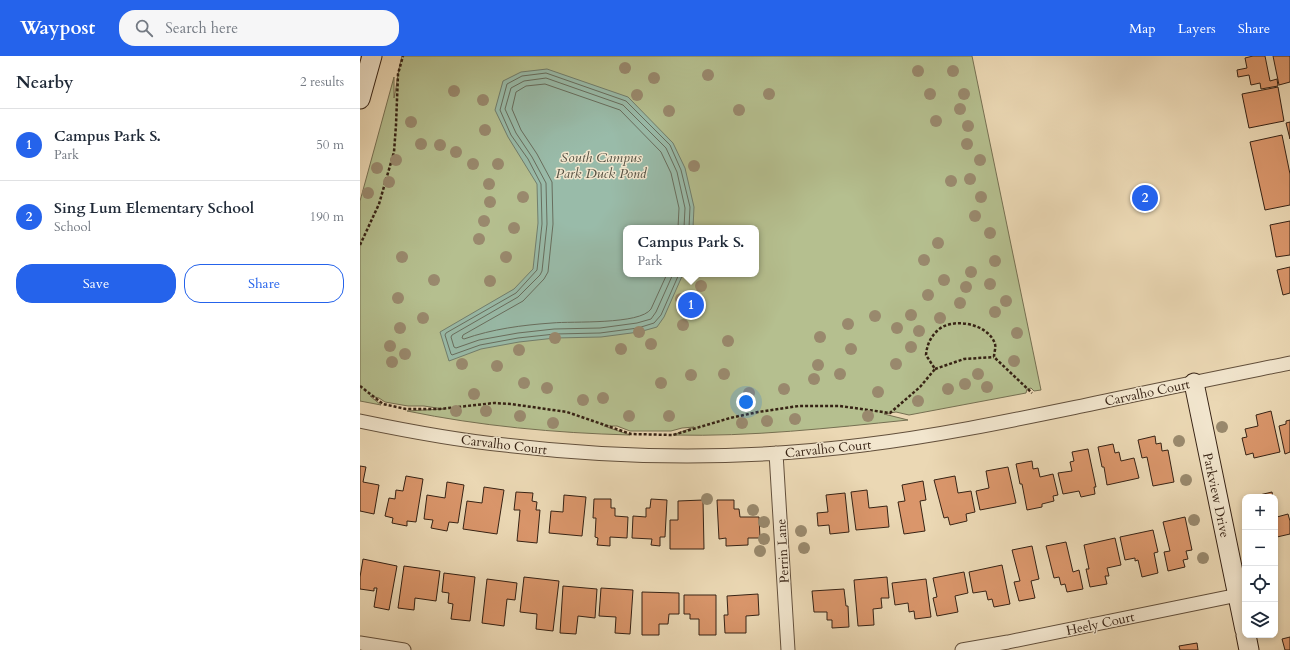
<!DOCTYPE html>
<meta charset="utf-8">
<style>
:root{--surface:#fff;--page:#f6f6f7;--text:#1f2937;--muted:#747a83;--line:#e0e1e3;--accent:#2563eb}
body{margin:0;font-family:Cardo,serif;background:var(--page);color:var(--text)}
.controls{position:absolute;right:12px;bottom:12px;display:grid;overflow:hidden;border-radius:8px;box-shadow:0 2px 6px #0003}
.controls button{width:36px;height:36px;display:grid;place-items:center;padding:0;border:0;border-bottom:1px solid var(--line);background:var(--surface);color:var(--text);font:20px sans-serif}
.you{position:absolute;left:386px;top:346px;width:14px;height:14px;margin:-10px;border:3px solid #fff;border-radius:50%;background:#1a73e8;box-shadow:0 0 0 6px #1a73e833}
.badge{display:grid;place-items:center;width:26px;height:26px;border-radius:50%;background:var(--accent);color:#fff;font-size:13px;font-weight:700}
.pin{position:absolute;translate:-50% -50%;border:2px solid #fff;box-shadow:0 1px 4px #0006}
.popup{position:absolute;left:263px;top:169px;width:136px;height:52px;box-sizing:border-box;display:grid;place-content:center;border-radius:8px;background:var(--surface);filter:drop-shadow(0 1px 3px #0005);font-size:13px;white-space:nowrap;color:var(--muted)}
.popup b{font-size:15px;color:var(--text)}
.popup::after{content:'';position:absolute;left:50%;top:100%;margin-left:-8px;border:8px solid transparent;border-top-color:var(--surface)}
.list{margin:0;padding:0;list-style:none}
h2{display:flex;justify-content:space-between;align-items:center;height:52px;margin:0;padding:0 16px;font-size:17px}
h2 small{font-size:13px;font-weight:400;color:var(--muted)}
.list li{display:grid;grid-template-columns:26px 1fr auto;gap:12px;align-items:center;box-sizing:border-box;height:72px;padding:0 16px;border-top:1px solid var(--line)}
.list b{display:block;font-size:15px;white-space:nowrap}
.list p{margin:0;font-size:13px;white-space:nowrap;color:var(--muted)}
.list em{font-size:13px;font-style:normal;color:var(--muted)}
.actions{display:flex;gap:8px;padding:12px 16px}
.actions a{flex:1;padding:9px 0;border:1px solid var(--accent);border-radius:16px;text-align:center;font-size:14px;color:var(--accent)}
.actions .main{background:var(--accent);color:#fff}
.icon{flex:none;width:22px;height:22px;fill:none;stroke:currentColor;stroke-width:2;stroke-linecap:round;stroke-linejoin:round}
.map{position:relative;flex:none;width:930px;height:594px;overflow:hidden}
header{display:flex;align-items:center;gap:24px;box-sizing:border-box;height:56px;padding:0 20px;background:var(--accent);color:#fff}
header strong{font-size:19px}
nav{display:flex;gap:22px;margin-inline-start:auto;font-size:14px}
.search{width:280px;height:36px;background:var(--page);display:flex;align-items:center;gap:10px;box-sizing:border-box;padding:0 14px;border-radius:16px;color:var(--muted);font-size:15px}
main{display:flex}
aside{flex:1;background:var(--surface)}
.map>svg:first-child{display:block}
.green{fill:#b5bf8f;stroke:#767052;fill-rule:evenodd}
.water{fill:#99bba9;stroke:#717e6d}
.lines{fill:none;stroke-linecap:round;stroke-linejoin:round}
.shore{stroke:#686e5e;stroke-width:1}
.building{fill:#da966b;stroke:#362214}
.street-casing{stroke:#63503c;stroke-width:15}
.secondary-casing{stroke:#362214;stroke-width:21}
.path{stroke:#362214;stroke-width:2.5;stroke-dasharray:3 2;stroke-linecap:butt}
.street{stroke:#f2e6ce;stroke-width:13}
.secondary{stroke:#f2e6ce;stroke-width:19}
.tree{fill:#99896d}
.labels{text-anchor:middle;stroke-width:3;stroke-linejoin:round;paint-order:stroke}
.street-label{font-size:13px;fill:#362214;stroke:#f2e6ce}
.water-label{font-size:14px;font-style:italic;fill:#545041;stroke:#f2e6ce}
</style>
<header>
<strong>Waypost</strong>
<div class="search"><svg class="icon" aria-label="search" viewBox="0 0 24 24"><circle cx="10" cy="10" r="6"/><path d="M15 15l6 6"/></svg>Search here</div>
<nav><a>Map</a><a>Layers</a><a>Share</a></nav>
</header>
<main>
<aside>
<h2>Nearby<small>2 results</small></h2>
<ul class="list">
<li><span class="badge">1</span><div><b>Campus Park S.</b><p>Park</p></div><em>50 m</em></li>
<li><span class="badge">2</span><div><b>Sing Lum Elementary School</b><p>School</p></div><em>190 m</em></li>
</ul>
<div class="actions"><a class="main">Save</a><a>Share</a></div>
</aside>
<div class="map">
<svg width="930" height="594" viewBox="0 0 930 594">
<rect width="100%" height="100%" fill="#ebd8b4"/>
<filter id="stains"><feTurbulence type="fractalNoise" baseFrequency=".005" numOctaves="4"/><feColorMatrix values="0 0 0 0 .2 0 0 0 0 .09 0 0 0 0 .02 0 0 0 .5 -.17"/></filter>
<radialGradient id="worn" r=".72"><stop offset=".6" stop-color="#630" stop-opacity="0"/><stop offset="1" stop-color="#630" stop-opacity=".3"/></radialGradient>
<path class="green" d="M42,0H612L681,334L674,335L671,332L667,333L666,337L549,359L536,356L524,358L548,364C470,372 391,381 313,379L334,371L322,372L311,375H270L257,370H244L270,379C195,377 120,370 47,355L83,353L64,350H48L25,346L19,342L10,340L21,349L0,345V145L34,21V42C37,28 38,14 42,0ZM266,172H396V218H266Z"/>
<path class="water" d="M187,13L268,41L313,87L325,112L334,151L333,172H266V218H323L304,261L297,271L279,276L241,281L195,282L159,286L121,293L89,305L80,276L154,233L173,213L178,167L177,128L148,81L135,54L143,25L161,16Z"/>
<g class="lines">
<path class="shore" d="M307,218L291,253C280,269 212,265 192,267C163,269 132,273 104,283L102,282L103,279L163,245L184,223L188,216L193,168L192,126L177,98L161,74L152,53L156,36L166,30L185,28L260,54L301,96L311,117L319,152L318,172
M313,218L296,256L291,263L277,267L240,272L194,273L158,277L119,284L96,292L94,291L91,281L92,279L158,241L180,219L182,215L187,168L186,127L172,101L156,77L145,53L151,32L164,25L186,22L263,49L306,92L317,116L325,152L324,172
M319,218L301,259L294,267L278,272L240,277L195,278L158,282L120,289L92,299L91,298L85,279L86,277L156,237L177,214L182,168L181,128L168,103L151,79L140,54L147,28L162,20L186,17L266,45L310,89L321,114L330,151L329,172"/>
</g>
<path class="building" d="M893,0H905L910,25L917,23L918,30L901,33L900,27L891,29L889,19L878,21L877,14L887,12L885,2Z
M913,0H930V26L919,29Z
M918,31L924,65L889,72L882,38Z
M930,66V83L926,67Z
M922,79L930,118V149L905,154L890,86Z
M930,165V199L916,201L910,169Z
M930,211V237L923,239L917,214Z
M911,355L920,396L894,402L893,397L886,399L882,382L887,381L885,373L898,370L896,359Z
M930,364V396L925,398L919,370L926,368V365Z
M795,380L796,388L801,387L802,395L808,394L814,426L793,430L787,401L782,402L778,384Z
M753,388L755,397L759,396L761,405L774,402L779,422L747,429L744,411H742L738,391Z
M728,393L736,431H734L735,438L721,441L719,435L703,438L698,417L712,415L710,406L714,405L712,396Z
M672,405L673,413L678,412L680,421L693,418L698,439L693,440L694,445L682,448V451L667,454L662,428H660L656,408Z
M0,410L6,411L3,426L19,429L14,458L0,455Z
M648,411L656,447L620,454L616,435L629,432L626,415Z
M46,420L63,423L56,466L47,465V470L32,467L33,462L25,460L29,442L35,443L36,434L43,435Z
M595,420L598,437L611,435L615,456L606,458L607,465L590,469L588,461L584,462L574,424Z
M563,425L566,444L560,445L565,475L544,478L538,446L545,445L542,429Z
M87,426L104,429L98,467L89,466L87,475L71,472L73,464L64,463L67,439L85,442Z
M124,431L144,434L137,478L103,473L107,445L122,447Z
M507,434L509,452L527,450L529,471L496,474L491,436Z
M156,436L173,437L172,445L177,446L176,454H180L177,487L157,485L160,454H154Z
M912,436L913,441H891Z
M485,437L489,476L470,478L469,469L458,470L457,457L468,456L466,439Z
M204,439L226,441L222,480L189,477L191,455L203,456Z
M234,443H251V452H255V460L268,461L267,482L250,481V490L237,489L238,482L235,481L236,462H233Z
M291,443L307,444L305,481H300V490L291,489L292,483L272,482L273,460L286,461V452H290Z
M343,444L344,493H310V464H318V445Z
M357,444H374V453H379L380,461H399L400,482H388V489L366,490V482L359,483Z
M915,451L917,461L928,458L930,465V478L917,481L915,472Z
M825,461L832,494L826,495L828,503L823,504L825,511L808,515L804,496L810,495L803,466Z
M793,474L798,496L794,497L798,517L782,521L778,504L775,505V502L765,504L760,481Z
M755,482L761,509L747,512L749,520H745L747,528L730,531L726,513H729L724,489Z
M706,486L713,516L719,514L723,533L707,536L705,528L701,529L699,521L694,522L686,490Z
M672,490L679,523L671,525L675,542L659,545L654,526L660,525L652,494Z
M3,503L37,510L29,554L14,551L17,532H14V535L0,533V521Z
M642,509L650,548L634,551L632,543L628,544L626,535L613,537L609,516Z
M44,510L80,515L76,545L55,542L54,554L38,552Z
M604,516L608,537L595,540L598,556L577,560L573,542L577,541L573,522Z
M84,517L115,521L110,565L91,563L93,548L88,547L89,537L82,536Z
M164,521L199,525L193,575L176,573L177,558L160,556Z
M527,521L529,542H521L522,552L513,553L514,569L498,570L494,524Z
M127,523L157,527L155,544L147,543L144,570L122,567Z
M566,523L571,561L555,563L554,555L549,556L548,547L535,549L532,527Z
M203,530L237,533L235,562L218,560L216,578L200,577Z
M241,532L273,534L270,578L255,577L256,561L239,560Z
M484,533L486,550H488L489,571L472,572V564H467V556H454L452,535Z
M282,536L319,537V558H309L308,568H299V579H282Z
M398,538L399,559L386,560V577H365L364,559H368L367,540Z
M324,539H356V579H339V563H330V558H324Z
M930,581V594H925L922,583Z
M837,587L838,594H820L819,590Z"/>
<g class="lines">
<g class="street-casing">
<path id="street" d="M0,365C48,375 96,384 145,389C263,403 385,404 503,389C577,380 649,365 722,350C791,335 861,321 930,307
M416,397L428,594
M0,587L44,594
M602,594L648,586L878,539"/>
</g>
<g class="secondary-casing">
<path id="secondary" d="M0,43L12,0
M834,327L885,574
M886,579L889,594"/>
</g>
<path class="path" d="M0,189L19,148L34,96L36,69L38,18L43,0
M575,313L604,303L634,301
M0,330L23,348L46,353H80L134,347L151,348L207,356L271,378L313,379L370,362L398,356L439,350H480L530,357L560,331L575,313L566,299C567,289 570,282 577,275C592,260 629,268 635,288C636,292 634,297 634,301L672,337"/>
<use href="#street" class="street"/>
<use href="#secondary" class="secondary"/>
</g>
<g class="tree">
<circle cx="265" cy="12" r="6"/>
<circle cx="558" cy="15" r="6"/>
<circle cx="593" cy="15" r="6"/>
<circle cx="348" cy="19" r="6"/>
<circle cx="294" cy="22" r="6"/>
<circle cx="94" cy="35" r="6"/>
<circle cx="409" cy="38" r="6"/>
<circle cx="570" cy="38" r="6"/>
<circle cx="604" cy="38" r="6"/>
<circle cx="277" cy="39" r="6"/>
<circle cx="123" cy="44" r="6"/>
<circle cx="600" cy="53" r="6"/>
<circle cx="379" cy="54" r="6"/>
<circle cx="309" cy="55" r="6"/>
<circle cx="576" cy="65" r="6"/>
<circle cx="51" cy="66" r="6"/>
<circle cx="608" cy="70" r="6"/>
<circle cx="125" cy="74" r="6"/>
<circle cx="61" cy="88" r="6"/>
<circle cx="607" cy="88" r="6"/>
<circle cx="80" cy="89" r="6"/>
<circle cx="96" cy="96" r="6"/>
<circle cx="36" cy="104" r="6"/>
<circle cx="620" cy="104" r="6"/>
<circle cx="113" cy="108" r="6"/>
<circle cx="138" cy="108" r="6"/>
<circle cx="334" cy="110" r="6"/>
<circle cx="17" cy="112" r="6"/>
<circle cx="610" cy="123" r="6"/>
<circle cx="591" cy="125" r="6"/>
<circle cx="29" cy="126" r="6"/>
<circle cx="129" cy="128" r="6"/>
<circle cx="8" cy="137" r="6"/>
<circle cx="163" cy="141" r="6"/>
<circle cx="621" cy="141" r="6"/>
<circle cx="130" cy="146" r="6"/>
<circle cx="615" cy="160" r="6"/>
<circle cx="124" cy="165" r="6"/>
<circle cx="154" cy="172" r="6"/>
<circle cx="630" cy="177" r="6"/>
<circle cx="119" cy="183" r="6"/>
<circle cx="578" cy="187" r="6"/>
<circle cx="42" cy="201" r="6"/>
<circle cx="146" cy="201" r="6"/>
<circle cx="564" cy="204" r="6"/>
<circle cx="635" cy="205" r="6"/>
<circle cx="611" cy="216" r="6"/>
<circle cx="74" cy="224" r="6"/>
<circle cx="584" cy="224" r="6"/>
<circle cx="130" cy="225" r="6"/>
<circle cx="630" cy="228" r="6"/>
<circle cx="341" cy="230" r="6"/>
<circle cx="606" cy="231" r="6"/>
<circle cx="568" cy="239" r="6"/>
<circle cx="38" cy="242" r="6"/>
<circle cx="321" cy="243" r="6"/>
<circle cx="646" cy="245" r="6"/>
<circle cx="600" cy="247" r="6"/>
<circle cx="635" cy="256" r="6"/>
<circle cx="551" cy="259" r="6"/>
<circle cx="515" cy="260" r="6"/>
<circle cx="63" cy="262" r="6"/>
<circle cx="580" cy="262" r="6"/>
<circle cx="488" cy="268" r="6"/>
<circle cx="323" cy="269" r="6"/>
<circle cx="40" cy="272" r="6"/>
<circle cx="537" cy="272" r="6"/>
<circle cx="559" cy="275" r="6"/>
<circle cx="279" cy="276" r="6"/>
<circle cx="657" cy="277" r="6"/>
<circle cx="460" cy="281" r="6"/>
<circle cx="195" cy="282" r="6"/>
<circle cx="368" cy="285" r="6"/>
<circle cx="291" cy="288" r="6"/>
<circle cx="30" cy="290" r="6"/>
<circle cx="551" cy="291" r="6"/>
<circle cx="261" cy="293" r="6"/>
<circle cx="491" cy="293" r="6"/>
<circle cx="159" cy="294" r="6"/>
<circle cx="45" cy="298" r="6"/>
<circle cx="654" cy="305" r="6"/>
<circle cx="32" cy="306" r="6"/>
<circle cx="102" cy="308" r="6"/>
<circle cx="536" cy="308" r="6"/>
<circle cx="458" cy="309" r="6"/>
<circle cx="137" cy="310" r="6"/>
<circle cx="364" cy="318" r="6"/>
<circle cx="480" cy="318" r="6"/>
<circle cx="618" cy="318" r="6"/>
<circle cx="331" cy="319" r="6"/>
<circle cx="454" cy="323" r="6"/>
<circle cx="164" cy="327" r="6"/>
<circle cx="301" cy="327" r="6"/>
<circle cx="605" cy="328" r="6"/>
<circle cx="627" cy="331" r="6"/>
<circle cx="187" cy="332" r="6"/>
<circle cx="424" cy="333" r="6"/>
<circle cx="588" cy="333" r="6"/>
<circle cx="518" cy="336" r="6"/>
<circle cx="389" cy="337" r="6"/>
<circle cx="114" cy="338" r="6"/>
<circle cx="243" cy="342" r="6"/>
<circle cx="223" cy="344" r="6"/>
<circle cx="558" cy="345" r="6"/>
<circle cx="96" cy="355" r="6"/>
<circle cx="126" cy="355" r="6"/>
<circle cx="160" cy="360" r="6"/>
<circle cx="269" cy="360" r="6"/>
<circle cx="309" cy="360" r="6"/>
<circle cx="508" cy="360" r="6"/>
<circle cx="435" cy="363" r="6"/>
<circle cx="407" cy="365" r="6"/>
<circle cx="193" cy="367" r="6"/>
<circle cx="382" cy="367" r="6"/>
<circle cx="862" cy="371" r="6"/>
<circle cx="819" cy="385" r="6"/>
<circle cx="826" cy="424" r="6"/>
<circle cx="347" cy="443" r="6"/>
<circle cx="393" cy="454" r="6"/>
<circle cx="834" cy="464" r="6"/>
<circle cx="404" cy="466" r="6"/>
<circle cx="441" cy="475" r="6"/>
<circle cx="404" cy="483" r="6"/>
<circle cx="444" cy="492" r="6"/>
<circle cx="400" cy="495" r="6"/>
<circle cx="843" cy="502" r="6"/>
</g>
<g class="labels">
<g class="street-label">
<text transform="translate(787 336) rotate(-12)" y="5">Carvalho Court</text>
<text transform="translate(144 388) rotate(7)" y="5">Carvalho Court</text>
<text transform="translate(468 392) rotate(-6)" y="5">Carvalho Court</text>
<text transform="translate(857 439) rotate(78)" y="5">Parkview Drive</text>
<text transform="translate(422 495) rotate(-93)" y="5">Perrin Lane</text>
<text transform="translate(740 567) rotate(-12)" y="5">Heely Court</text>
</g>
<g class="water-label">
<text x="241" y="106">South Campus<tspan x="241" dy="16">Park Duck Pond</tspan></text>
</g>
</g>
<rect width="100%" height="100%" filter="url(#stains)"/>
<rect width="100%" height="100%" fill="url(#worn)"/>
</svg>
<div class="controls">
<button>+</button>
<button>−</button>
<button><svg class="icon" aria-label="locate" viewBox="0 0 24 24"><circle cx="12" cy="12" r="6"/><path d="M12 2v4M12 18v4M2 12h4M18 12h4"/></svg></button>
<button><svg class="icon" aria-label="layers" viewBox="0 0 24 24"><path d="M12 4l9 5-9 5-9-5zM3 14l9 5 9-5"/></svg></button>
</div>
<div class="you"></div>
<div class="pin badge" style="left:331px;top:249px">1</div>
<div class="popup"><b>Campus Park S.</b>Park</div>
<div class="pin badge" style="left:785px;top:142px">2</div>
</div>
</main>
